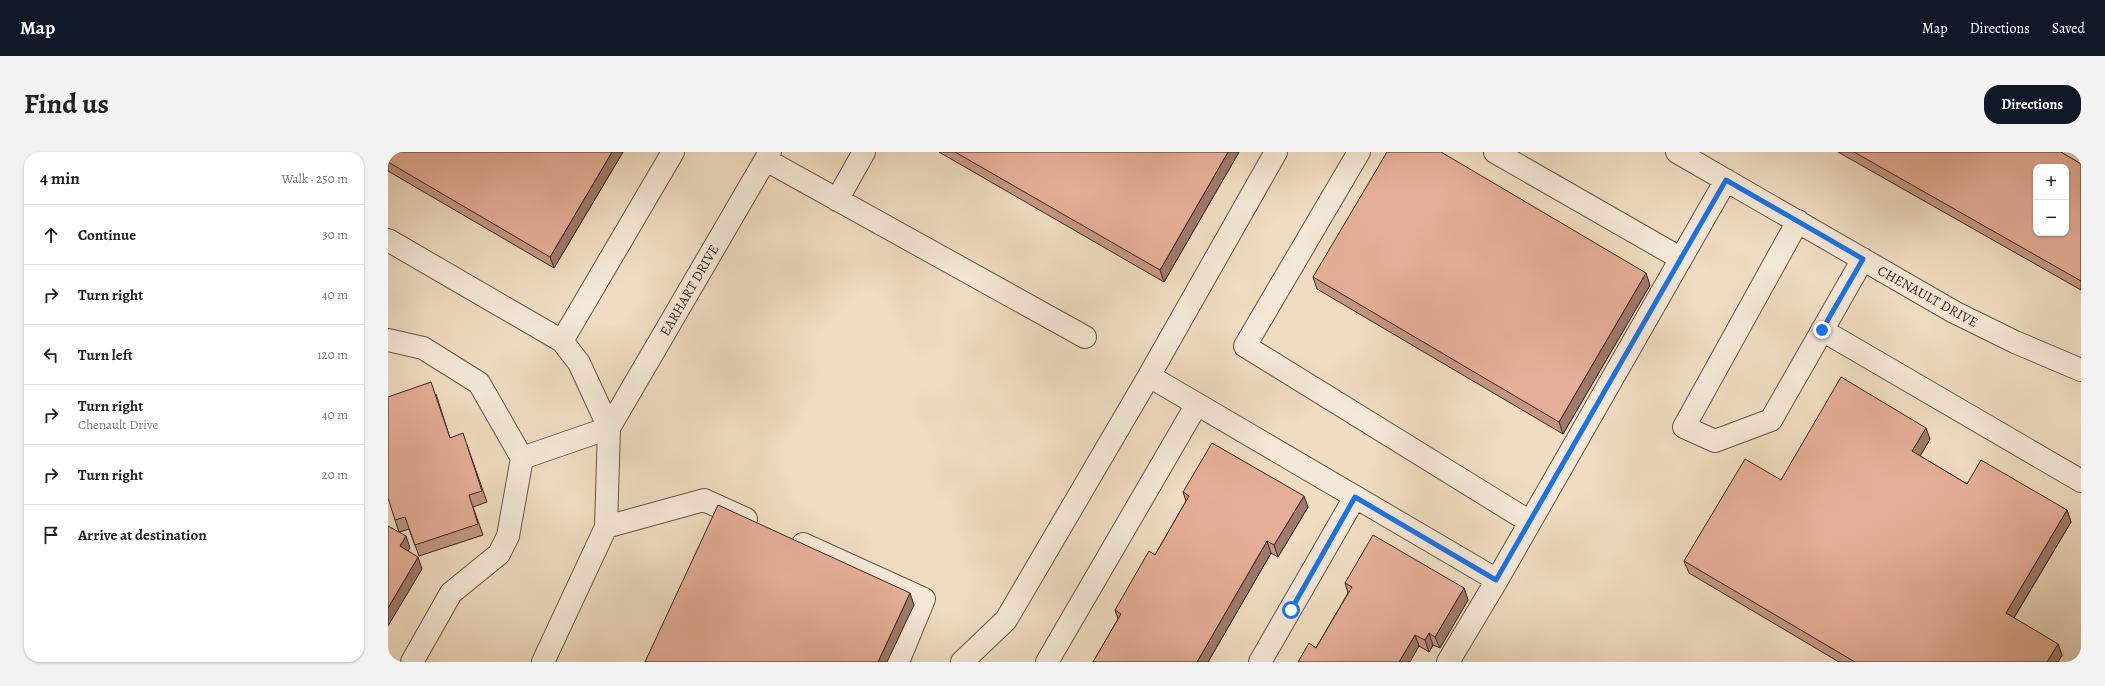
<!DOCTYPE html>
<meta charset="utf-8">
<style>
:root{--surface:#fff;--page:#f2f2f2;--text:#222;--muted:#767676;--line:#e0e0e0;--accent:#111827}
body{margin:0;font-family:Alegreya,serif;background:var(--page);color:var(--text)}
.controls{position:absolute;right:12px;top:12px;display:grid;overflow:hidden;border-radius:8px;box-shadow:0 1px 3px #0004}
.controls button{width:36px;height:36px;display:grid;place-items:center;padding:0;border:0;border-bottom:1px solid var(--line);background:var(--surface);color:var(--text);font:20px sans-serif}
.stop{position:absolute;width:12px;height:12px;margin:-9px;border:3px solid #1a73e8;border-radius:50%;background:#fff}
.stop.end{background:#1a73e8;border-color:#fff;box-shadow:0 1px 4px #0008}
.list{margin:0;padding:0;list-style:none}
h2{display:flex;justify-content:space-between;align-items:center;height:52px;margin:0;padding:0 16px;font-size:17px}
h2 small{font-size:13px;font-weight:400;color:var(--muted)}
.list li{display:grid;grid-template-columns:26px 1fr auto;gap:12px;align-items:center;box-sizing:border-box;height:60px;padding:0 16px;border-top:1px solid var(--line)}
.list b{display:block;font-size:15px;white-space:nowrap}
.list p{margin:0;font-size:13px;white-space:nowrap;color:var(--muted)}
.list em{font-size:13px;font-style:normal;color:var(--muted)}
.icon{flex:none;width:22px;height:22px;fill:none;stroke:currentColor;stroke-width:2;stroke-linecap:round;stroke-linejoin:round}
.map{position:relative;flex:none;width:1693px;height:510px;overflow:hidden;border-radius:16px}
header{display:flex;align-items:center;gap:24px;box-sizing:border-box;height:56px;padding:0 20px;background:var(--accent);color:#fff}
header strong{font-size:19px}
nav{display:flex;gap:22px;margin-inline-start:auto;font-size:14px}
.intro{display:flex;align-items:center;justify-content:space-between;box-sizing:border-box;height:96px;padding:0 24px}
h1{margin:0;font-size:28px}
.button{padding:10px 18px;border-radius:16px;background:var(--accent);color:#fff;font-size:14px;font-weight:700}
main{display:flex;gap:24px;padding:0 24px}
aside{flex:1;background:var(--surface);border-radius:16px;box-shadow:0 1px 3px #0004}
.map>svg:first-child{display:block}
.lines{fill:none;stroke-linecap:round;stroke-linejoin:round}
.minor-casing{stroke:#665548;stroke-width:24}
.minor{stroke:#f5e8d7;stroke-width:22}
.wall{fill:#c59683;stroke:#39281f}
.shaded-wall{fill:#a07a6a;stroke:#39281f}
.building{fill:#e5ae98;stroke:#39281f;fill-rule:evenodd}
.route{stroke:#1a73e8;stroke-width:5}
.labels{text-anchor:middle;stroke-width:3.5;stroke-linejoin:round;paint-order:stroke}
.street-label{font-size:14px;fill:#39281f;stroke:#f5e8d7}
</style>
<header>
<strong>Map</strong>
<nav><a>Map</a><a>Directions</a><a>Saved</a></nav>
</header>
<div class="intro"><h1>Find us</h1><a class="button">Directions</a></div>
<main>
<aside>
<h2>4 min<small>Walk · 250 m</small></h2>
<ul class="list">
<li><svg class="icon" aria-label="ahead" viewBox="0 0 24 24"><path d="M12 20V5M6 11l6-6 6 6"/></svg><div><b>Continue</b></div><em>30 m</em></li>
<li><svg class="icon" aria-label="right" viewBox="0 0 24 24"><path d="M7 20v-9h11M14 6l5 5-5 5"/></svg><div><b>Turn right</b></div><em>40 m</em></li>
<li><svg class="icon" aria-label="left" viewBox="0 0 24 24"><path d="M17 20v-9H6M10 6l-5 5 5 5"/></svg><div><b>Turn left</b></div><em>120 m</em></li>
<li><svg class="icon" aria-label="right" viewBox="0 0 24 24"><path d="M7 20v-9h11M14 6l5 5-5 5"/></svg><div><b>Turn right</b><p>Chenault Drive</p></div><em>40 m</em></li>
<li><svg class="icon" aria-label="right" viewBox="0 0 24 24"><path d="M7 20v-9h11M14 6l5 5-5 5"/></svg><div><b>Turn right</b></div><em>20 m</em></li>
<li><svg class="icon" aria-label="arrive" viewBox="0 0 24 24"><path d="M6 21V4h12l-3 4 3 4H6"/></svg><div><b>Arrive at destination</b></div></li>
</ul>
</aside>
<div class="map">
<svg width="1693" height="510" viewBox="0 0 1693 510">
<rect width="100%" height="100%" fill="#efdcc1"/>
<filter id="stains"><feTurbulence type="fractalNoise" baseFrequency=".005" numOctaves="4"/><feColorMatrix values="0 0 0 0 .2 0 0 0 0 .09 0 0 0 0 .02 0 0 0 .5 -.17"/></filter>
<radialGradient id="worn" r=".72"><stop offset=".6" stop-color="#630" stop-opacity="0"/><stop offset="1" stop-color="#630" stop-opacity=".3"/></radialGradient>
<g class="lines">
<g class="minor-casing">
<path id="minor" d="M888,0L761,224L1109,428L1338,28
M971,0L857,194L1142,370
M1107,0L1292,106
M1289,0L1566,160L1627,190L1693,218
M378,8L697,185
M449,48L476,0
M1410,69L1296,275L1327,289L1383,268L1475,107
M0,88L174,189L191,211L221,276L218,375L155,510
M1434,178L1693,329
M0,188L35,196L91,231L134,306L221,276
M174,189L285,0
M221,276L382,0
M218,375L316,348L358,367
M415,392L536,447L510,510
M24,510L63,441L111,402L120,384L134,306
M574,510L618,468L761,224
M659,510L809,252
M872,510L967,345
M1060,510L1109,428"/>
</g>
<use href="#minor" class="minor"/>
</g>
<path class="wall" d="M0,0H235L166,116L0,19Z
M551,0H851L776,130Z
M1450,0H1673L1693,12V138Z
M925,125L1262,133L1175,282L929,137Z
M48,242L62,286L79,293L99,350L85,355L95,383L31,404L21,377L11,380L7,368Z
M1542,287L1532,304L1579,332L1679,358L1683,370L1626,466L1670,492L1674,503L1670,510H1451L1301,421L1296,409L1393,328Z
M795,340L920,355L890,405L883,401L820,510H705L730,467L727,458L767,403L798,349Z
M957,431L1076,436L1080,448L1052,496L1045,493L1041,500L1031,494L928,496L960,441Z"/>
<path class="shaded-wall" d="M224,0H235L166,116L162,105Z
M840,0H851L776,130L772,118Z
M1258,121L1262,133L1175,282L1171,270Z
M1538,276L1542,287L1528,311L1524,299Z
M916,344L920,355L890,405L886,393Z
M1679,358L1683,370L1622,472L1618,461Z
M18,384L22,396L16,406L12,394Z
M879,389L883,401L820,510H809Z
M30,405L34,417L0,474V456Z
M1076,436L1080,448L1052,496L1047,485Z
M522,441L526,453L499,510H490Z
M1041,481L1045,493L1041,500L1037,488Z
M1027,483L1031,494L1022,510H1011Z
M1670,492L1674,503L1670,510H1659Z"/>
<path class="building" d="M0,0H224L162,105L0,10Z
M567,0H840L772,118Z
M999,0H1053L1258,121L1171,270L925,125Z
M1466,0H1673L1693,12V129ZM1648,15H1678V81H1648Z
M1453,225L1538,276L1524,299L1579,332L1593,308L1679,358L1618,461L1670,492L1659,510H1467L1296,409L1357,307L1393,328Z
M43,230L62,286L75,281L94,339L81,343L90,372L27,393L17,365L7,368L0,346V245Z
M824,291L916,344L886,393L879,389L809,510H705L733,462L727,458L761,399L767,403L801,344L795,340Z
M330,353L522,441L490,510H257Z
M0,374L18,384L12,394L30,405L0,456Z
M985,383L1076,436L1047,485L1041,481L1037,488L1027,483L1011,510H910L921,491L928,496L964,435L957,431Z"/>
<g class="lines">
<path class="route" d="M903,458L967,345L1108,428L1338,28L1475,107L1434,178"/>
</g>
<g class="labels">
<g class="street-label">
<text transform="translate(301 138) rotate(-60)" y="5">EARHART DRIVE</text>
<text transform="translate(1540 144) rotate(29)" y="5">CHENAULT DRIVE</text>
</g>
</g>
<rect width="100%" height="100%" filter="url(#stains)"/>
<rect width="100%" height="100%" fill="url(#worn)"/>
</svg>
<div class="controls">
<button>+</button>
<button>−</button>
</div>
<div class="stop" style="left:903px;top:458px"></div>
<div class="stop end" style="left:1434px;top:178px"></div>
</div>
</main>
